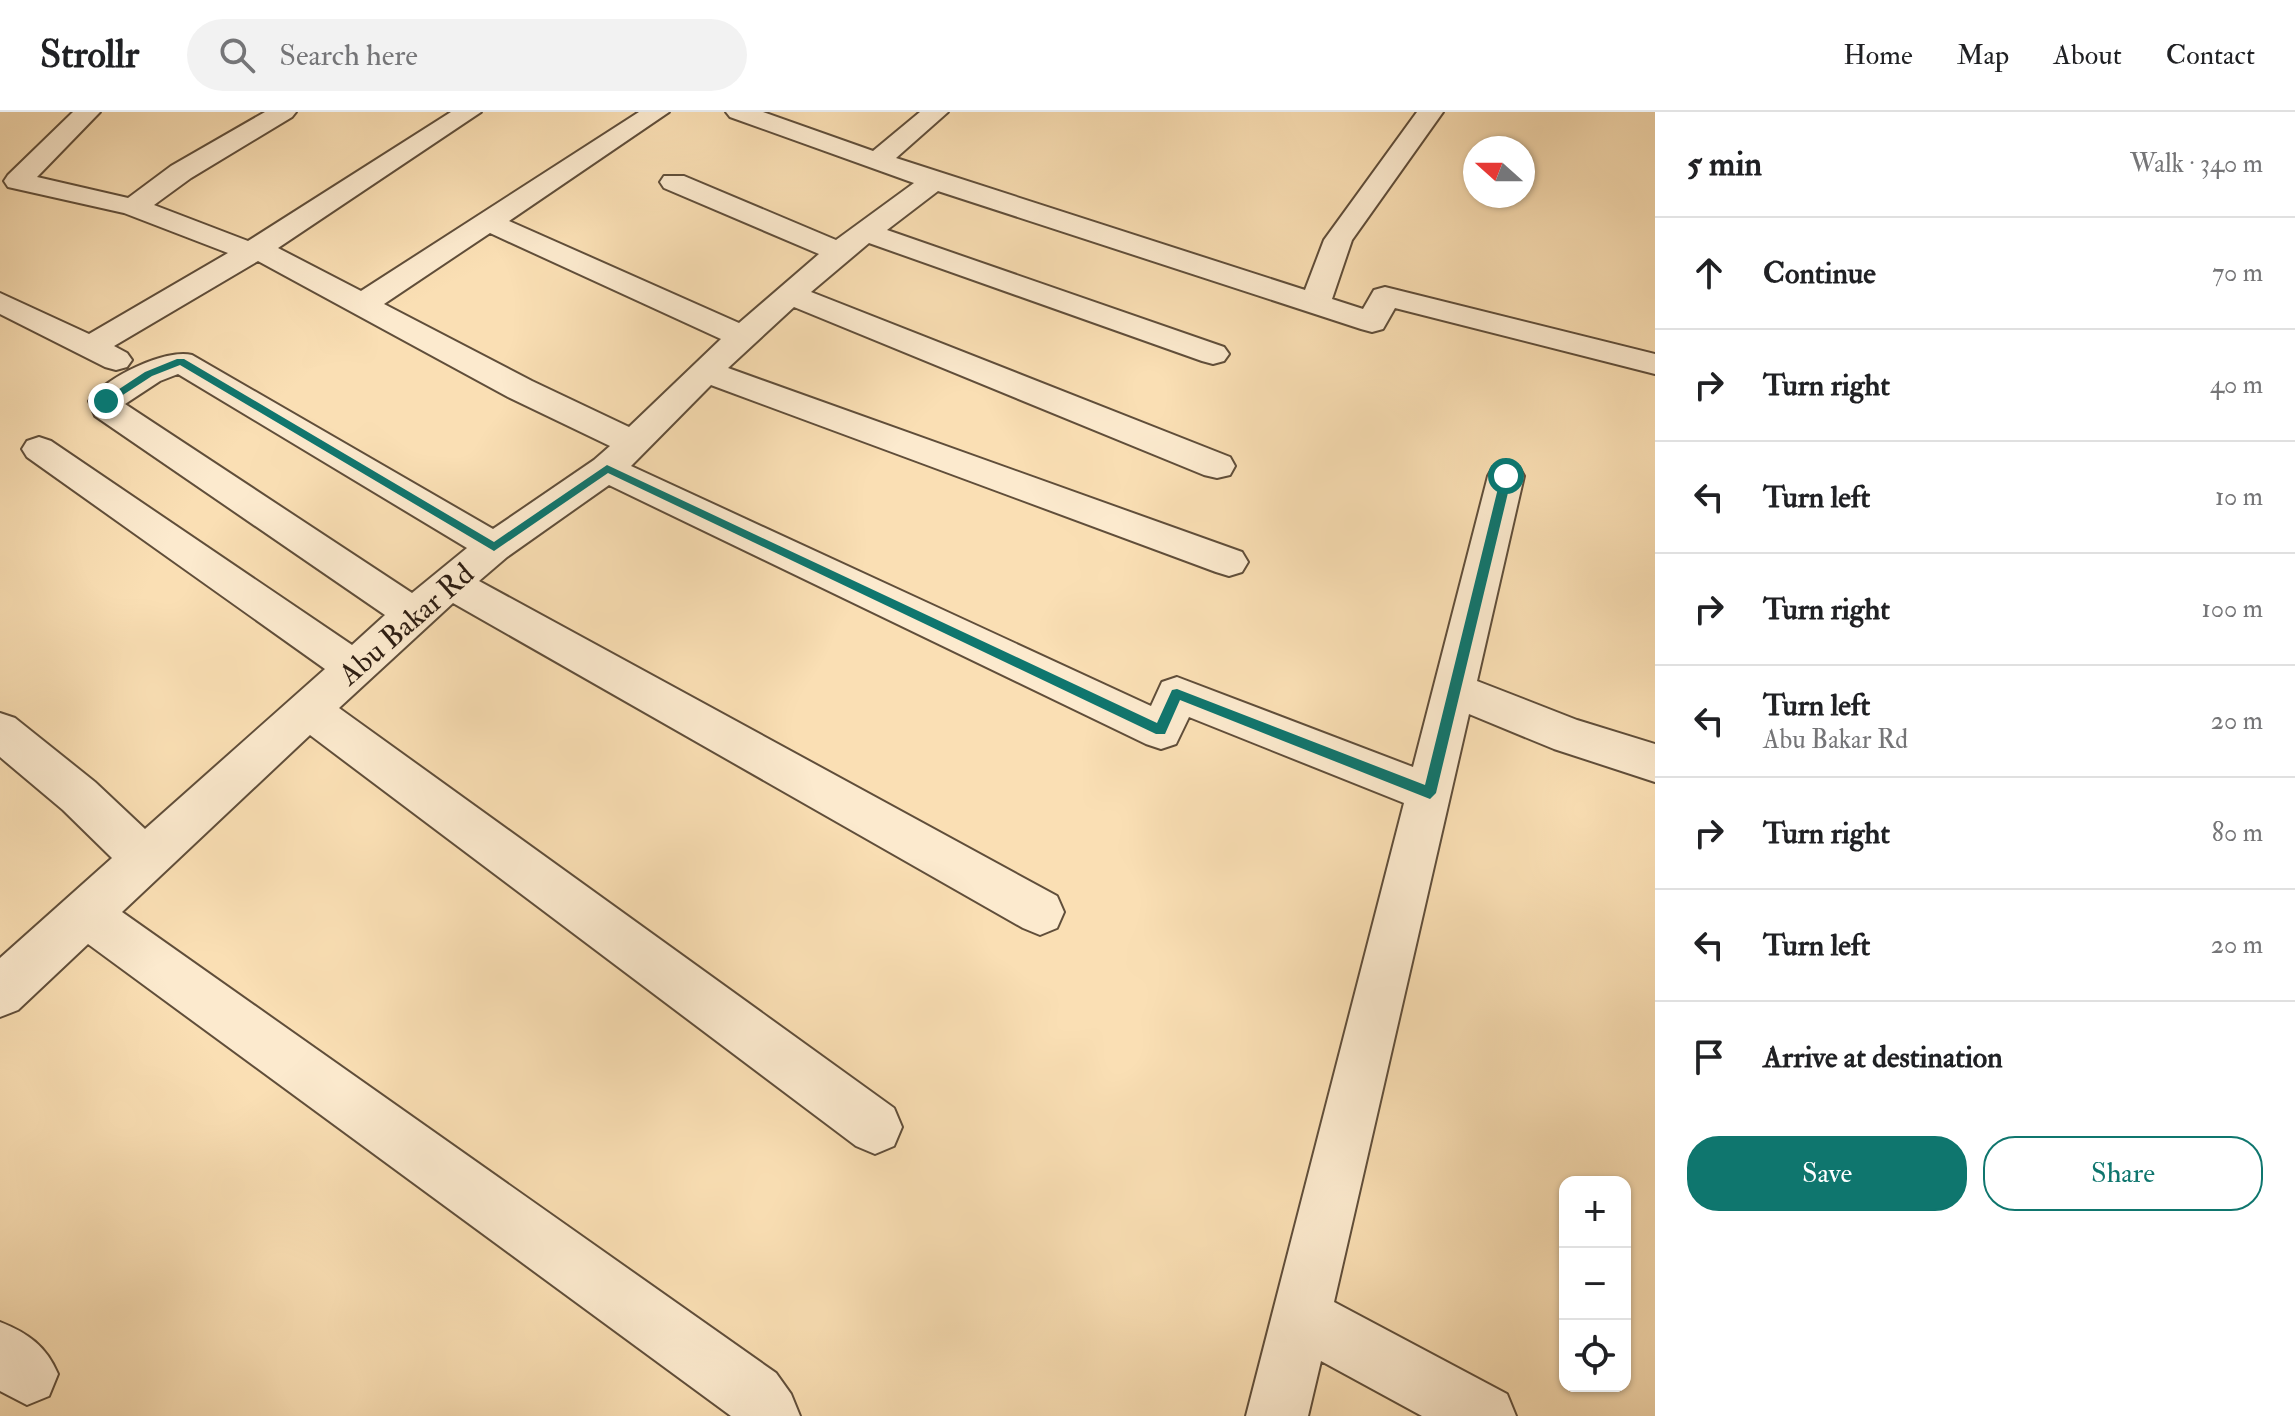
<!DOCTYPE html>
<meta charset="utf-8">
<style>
:root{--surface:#fff;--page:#f2f2f2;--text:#202124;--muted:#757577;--line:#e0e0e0;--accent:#0f766e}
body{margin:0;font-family:"IM FELL Double Pica",serif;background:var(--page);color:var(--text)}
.controls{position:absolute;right:24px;bottom:24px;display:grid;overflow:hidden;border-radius:16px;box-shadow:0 2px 6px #0004}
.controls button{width:72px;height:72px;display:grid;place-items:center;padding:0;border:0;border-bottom:2px solid var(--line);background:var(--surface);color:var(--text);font:40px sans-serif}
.compass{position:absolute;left:1463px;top:24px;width:72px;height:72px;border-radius:50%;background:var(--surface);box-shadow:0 2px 6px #0004;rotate:291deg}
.stop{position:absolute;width:24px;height:24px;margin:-18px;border:6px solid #0f766e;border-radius:50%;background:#fff}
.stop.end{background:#0f766e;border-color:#fff;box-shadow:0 2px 8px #0008}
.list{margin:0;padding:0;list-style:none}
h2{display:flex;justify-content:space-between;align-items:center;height:104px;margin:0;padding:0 32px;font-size:34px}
h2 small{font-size:26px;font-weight:400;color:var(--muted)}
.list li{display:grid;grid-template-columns:52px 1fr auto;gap:24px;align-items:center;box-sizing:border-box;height:112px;padding:0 32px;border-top:2px solid var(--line)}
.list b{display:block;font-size:30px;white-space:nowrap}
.list p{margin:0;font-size:26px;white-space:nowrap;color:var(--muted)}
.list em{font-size:26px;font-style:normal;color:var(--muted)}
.actions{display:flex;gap:16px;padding:24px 32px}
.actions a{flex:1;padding:18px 0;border:2px solid var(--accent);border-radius:32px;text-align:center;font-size:28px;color:var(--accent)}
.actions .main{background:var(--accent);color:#fff}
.icon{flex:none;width:44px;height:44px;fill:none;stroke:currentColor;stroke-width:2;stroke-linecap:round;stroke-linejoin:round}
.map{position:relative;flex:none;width:1655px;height:1304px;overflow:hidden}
header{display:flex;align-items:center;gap:48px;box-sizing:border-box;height:112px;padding:0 40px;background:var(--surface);border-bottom:2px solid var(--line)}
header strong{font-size:38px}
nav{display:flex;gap:44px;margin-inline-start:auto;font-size:28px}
.search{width:560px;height:72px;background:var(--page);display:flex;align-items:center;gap:20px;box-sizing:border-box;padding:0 28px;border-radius:44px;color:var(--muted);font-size:30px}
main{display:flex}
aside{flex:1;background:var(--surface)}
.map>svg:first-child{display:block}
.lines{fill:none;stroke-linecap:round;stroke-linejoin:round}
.street-casing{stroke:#604e3a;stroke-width:4}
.street{fill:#fceace;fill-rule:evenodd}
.route{fill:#0f766e}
.labels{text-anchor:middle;stroke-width:7;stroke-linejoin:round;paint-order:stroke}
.street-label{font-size:30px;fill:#2d1d12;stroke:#fceace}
</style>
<header>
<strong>Strollr</strong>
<div class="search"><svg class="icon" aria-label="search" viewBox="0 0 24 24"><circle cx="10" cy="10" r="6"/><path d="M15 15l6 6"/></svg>Search here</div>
<nav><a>Home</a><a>Map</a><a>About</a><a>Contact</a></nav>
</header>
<main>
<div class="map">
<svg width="1655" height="1304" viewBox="0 0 1655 1304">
<rect width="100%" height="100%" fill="#fadfb4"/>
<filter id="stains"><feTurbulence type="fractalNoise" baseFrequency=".0025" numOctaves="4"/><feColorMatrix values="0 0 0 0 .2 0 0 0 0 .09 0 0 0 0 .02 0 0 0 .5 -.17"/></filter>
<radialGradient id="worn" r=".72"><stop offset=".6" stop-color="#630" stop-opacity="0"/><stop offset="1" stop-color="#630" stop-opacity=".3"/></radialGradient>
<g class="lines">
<g class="street-casing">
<path id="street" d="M73,0H100L37,65L128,86L171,54L265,0H296L292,5L191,66L154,93L248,129L451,0H481L278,136L361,179L639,0H669L509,109L739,211L819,142L664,76L660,70L664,64H684L836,128L914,71L730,5L726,0H763L873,39L920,0H948L896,46L1305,178L1324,128L1417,0H1443L1352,128L1332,187L1363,197L1374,178L1385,175L1655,242V262L1395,196L1383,217L1372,220L1361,217L938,79L887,118L1224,235L1229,242L1224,249L1213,252L1202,249L869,131L811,180L1230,345L1235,354L1230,363L1217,366L1204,363L794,195L728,256L1242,440L1248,450L1242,460L1229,464L1216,460L711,273L631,354L1151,594L1162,570L1177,565L1413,655L1488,364L1493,355L1506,352L1519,355L1524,364L1477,569L1577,608L1655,632V670L1554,637L1469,602L1334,1190L1507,1282L1516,1304H1422L1321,1249L1308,1304H1246L1404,691L1189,605L1176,632L1161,637L1146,632L609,373L507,445L479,469L1057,784L1064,800L1057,816L1040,823L1023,816L453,491L339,596L894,996L902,1015L894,1034L875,1042L856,1034L310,623L122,800L776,1261L791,1282L800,1304H731L88,832L18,898L0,905V846L112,746L63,698L0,645V601L15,606L95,670L145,717L325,557L27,345L22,337L27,329L39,325L51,329L352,533L385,503L95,304L89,289C104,266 166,236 192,243L493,417L594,348L610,334L508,285L258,149L114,234L127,241L132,248L127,255L116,258L105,255L0,202V181L89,222L228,141L124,101L8,75L4,69L8,63ZM490,121L721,227L629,315L532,269L384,192ZM178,262L467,436L412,481L125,292L160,269Z
M0,1210C28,1221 46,1234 58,1262L49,1284L27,1293L0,1279Z"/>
</g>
<use href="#street" class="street"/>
</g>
<path class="route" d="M177,247H184L494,430L607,353L1157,611L1172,578L1177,577L1425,673L1501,364L1506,360L1512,364L1436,681L1430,687L1180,588L1165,622H1156L608,361L494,439L180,253L152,264L109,292L101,289L145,260Z"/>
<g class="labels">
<g class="street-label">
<text transform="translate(406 512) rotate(-41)" y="10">Abu Bakar Rd</text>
</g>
</g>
<rect width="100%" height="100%" filter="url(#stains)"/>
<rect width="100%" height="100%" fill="url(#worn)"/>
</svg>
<div class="controls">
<button>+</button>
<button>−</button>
<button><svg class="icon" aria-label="locate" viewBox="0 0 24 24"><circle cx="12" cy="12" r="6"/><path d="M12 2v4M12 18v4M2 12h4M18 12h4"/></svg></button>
</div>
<svg class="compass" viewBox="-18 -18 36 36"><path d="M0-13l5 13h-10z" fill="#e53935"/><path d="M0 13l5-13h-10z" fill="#757577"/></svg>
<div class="stop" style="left:1506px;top:364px"></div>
<div class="stop end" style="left:106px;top:289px"></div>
</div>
<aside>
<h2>5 min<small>Walk · 340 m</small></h2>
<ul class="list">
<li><svg class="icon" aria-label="ahead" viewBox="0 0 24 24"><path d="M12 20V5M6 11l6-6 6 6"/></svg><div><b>Continue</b></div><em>70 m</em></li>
<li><svg class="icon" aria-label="right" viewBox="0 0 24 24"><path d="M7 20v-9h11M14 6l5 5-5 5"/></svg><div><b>Turn right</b></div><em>40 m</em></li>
<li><svg class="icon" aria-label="left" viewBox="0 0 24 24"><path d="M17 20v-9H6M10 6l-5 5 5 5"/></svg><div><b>Turn left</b></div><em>10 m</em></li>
<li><svg class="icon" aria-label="right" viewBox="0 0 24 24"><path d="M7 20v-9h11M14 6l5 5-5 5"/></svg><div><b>Turn right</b></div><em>100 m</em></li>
<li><svg class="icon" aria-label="left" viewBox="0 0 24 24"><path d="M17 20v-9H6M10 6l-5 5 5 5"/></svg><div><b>Turn left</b><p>Abu Bakar Rd</p></div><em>20 m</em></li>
<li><svg class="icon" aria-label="right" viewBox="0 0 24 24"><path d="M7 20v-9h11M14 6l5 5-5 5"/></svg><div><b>Turn right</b></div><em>80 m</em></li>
<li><svg class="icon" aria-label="left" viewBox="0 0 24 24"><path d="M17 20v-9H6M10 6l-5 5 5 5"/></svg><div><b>Turn left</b></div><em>20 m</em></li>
<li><svg class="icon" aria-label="arrive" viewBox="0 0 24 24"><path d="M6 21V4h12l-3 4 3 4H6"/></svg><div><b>Arrive at destination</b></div></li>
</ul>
<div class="actions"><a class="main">Save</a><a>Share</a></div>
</aside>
</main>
